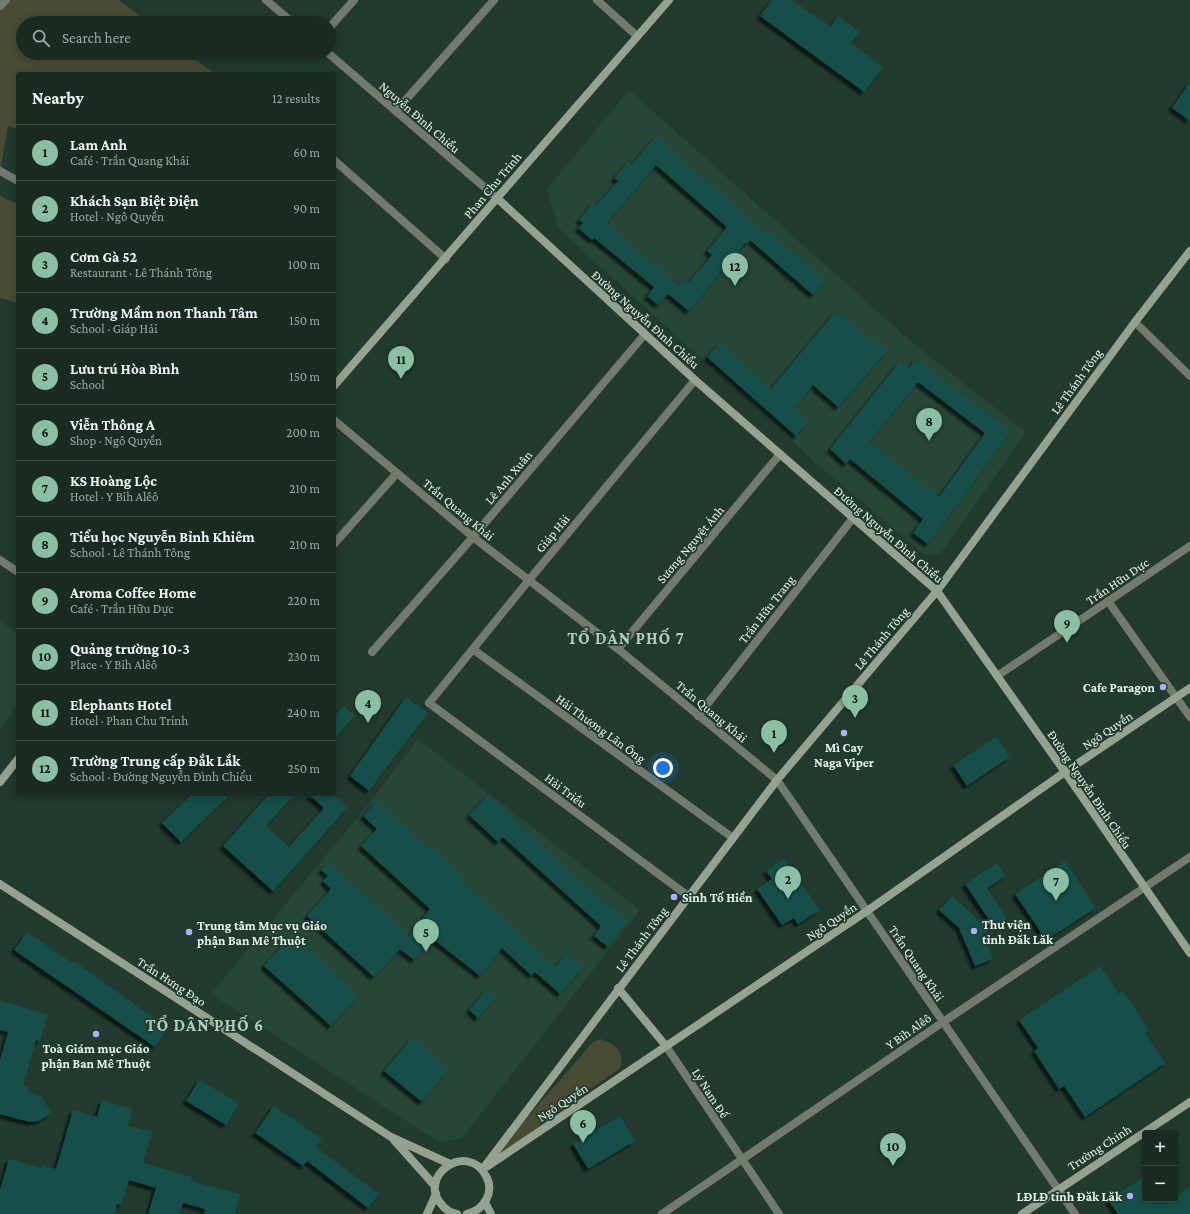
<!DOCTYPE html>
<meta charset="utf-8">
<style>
:root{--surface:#1a2c22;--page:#27382f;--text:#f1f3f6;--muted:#9fa7a5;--line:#384840;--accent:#8abfa5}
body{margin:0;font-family:"Crimson Pro",serif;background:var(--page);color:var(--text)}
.controls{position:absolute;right:12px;bottom:12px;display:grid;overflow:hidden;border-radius:4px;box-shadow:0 2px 10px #0003}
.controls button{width:36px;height:36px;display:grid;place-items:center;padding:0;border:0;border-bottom:1px solid var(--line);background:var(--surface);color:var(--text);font:20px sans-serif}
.you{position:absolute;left:663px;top:768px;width:14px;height:14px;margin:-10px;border:3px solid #fff;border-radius:50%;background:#1a73e8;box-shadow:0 0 0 6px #1a73e833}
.badge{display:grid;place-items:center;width:26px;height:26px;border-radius:50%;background:var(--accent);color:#111;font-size:13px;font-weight:700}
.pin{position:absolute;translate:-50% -33px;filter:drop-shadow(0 1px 2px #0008)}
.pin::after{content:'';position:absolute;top:21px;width:14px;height:12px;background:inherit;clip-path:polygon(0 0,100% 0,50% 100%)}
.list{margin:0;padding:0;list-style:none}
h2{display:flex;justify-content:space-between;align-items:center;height:52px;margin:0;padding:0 16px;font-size:17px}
h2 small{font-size:13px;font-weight:400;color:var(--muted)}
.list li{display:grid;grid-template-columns:26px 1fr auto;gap:12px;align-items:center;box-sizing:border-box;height:56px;padding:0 16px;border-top:1px solid var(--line)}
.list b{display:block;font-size:15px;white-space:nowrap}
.list p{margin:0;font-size:13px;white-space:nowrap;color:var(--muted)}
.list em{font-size:13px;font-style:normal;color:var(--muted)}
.icon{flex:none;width:22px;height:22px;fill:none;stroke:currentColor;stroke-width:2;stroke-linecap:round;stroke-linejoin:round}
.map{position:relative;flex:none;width:1190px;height:1214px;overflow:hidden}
.search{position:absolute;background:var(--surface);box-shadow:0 2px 10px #0003;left:16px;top:16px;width:320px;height:44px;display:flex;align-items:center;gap:10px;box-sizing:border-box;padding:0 14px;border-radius:22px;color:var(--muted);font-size:15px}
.panel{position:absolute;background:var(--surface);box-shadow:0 2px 10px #0003;left:16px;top:72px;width:320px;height:724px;border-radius:4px}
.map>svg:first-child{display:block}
.built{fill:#264636}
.green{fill:#494c34}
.building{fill:#135049;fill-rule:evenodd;filter:url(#shadow)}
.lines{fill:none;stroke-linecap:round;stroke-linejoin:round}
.street{stroke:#737a70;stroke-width:8}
.secondary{stroke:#95a191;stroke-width:8}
.poi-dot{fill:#a7b1fc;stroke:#223b2e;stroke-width:1.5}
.labels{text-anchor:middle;stroke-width:3.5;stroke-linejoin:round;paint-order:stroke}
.street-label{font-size:13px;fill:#e6f4ec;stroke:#223b2e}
.poi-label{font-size:13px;font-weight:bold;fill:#e6f4ec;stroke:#223b2e;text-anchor:start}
.district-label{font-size:17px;font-weight:bold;letter-spacing:1px;fill:#b0cdbd;stroke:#223b2e}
</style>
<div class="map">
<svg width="1190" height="1214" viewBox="0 0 1190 1214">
<defs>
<filter id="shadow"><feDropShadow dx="-3.5" dy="3.5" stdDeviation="1" flood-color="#0009"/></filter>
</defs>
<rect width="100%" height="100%" fill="#223b2e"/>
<path class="built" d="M629,90L914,344L1026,432L941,553L925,555L818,465L558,228L547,189Z
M0,621L18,633V705L0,729Z
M418,739L640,910L462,1138L440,1143L211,994L367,806Z"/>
<path class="green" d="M0,0H119L149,23H23V53H187L215,74H18V129L8,126L0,172Z
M0,196L18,204V303L0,298Z
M600,1039C615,1043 625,1053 620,1068L487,1164L593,1042Z"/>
<path class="building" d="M772,0H792L830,27L838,16L860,32L851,43L883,67L864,92L760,16Z
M1190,82V121L1172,108Z
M655,137L768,235L770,233L825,281L813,295L750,240L747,244L745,243L689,311L668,294L658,305L647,296L654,287L594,238L592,240L578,228L583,223L579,220L593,203L596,206L618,181L614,178L628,162L631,165ZM656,165L727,227L707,251L712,255L689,282L684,279L679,285L606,224Z
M835,312L871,341L873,338L887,351L838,407L813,385L794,409L808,422L796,436L707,357L720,343L771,389Z
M916,359L1011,431L928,544L913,533L923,519L850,459L846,464L830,449L900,361L909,368ZM918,382L985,433L939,497L869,442Z
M406,697L428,713L369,791L350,776Z
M343,706L355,715L334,740V716Z
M996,737L1010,757L967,786L953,765Z
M192,794H231L181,842L162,823Z
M269,794H295L266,826L289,847L324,808L308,794H333L348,807L273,891L223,846Z
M488,795L517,822L516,823L613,910L614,909L628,920L608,947L594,936L601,926L503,837L498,842L469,815Z
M377,801L429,849L431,847L463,877L460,880L555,967L567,954L583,968L560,994L535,972L531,975L502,948L480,976L432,938L414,960L400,949L374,977L307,916L331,889L323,881L328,876L321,870L328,863L409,936L430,909L361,846L377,829L363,816Z
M784,859L820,910L798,924L794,918L782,925L757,889L772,879L766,871Z
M1065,861L1096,908L1046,940L1015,894Z
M997,863L1006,876L987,888L1007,919L994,927L965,884Z
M952,896L990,930L983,934L993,959L975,966L959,928L939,910Z
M27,932L72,963L74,961L168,1028L155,1047L14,950Z
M292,935L358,996L331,1026L264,966Z
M1100,966L1119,994L1123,991L1149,1030L1145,1033L1165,1063L1085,1117L1064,1086L1059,1089L1034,1051L1038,1048L1019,1020Z
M487,989L496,997L478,1018L469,1010Z
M0,1001L48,1014L40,1041L36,1040L23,1086L29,1088L28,1092L42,1097L51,1113L39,1121L30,1122L0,1114V1060L8,1032L0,1030Z
M412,1038L449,1070L422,1102L384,1071Z
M199,1080L239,1103L226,1125L186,1101Z
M102,1100L132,1109L128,1126L152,1132L143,1163L192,1177L191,1181L240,1194L235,1214H204L205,1209L183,1203L179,1214H148L156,1188L129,1180L122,1205L117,1204L114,1214H0V1190L9,1159L41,1168L42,1165L56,1169L73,1110L97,1117Z
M274,1106L322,1139L316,1147L379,1194L368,1208L307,1161L303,1166L255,1133Z
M620,1116L635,1141L588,1169L573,1144Z
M1145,1176V1199H1175V1196L1190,1187V1214H1118L1108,1200Z"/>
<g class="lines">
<path class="street" d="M266,0L293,23
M597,0L637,36
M0,6L6,0
M329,28L354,0
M328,53L497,198
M396,111L494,0
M334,160L446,259
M0,171L18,181
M1135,322L1190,376
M334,420L473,537L618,649L777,780L1075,1214
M334,544L397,473
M0,560L18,572
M1108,601L1190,717
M618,649L780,454
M474,650L733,838
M372,652L473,537L645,334
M997,676L1190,546
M698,716L853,518
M688,896L429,703L529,580L695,380
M666,1046L779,1214
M662,1214L943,1022L1190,857"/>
<path class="secondary" d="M497,198L695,380L937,591L1065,772L1190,953
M334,386L669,0
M0,782L18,759
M0,884L391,1137L450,1164
M618,988L666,1046
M394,1140L435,1186
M488,1166L867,911L1065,772L1190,688
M482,1170L777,780L937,591L1135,322L1190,251
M485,1202L491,1214
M427,1214L436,1194
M457,1214C451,1213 446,1210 442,1205C416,1177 467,1140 486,1176C495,1192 484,1210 467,1214
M1022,1214L1190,1102"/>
</g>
<g class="poi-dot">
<circle cx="1163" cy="687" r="4"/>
<circle cx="844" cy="733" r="4"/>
<circle cx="674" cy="897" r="4"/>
<circle cx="974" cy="931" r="4"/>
<circle cx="189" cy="932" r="4"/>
<circle cx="96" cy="1034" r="4"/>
<circle cx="1130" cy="1196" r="4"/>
</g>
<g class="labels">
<g class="street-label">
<text transform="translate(420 117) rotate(41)" y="5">Nguyễn Đình Chiểu</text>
<text transform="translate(492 185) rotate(-50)" y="5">Phan Chu Trinh</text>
<text transform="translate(646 319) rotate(42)" y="5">Đường Nguyễn Đình Chiểu</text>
<text transform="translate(1076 381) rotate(-54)" y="5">Lê Thánh Tông</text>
<text transform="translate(508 477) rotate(-50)" y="5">Lê Anh Xuân</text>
<text transform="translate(459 509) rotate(40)" y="5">Trần Quang Khải</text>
<text transform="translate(552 533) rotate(-50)" y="5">Giáp Hải</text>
<text transform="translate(889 534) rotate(41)" y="5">Đường Nguyễn Đình Chiểu</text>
<text transform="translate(690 544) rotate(-50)" y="5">Sương Nguyệt Ánh</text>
<text transform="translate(1117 581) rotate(-34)" y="5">Trần Hữu Dực</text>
<text transform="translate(766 609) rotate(-52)" y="5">Trần Hữu Trang</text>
<text transform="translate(881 638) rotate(-50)" y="5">Lê Thánh Tông</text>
<text transform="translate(712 711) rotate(40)" y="5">Trần Quang Khải</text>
<text transform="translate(601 728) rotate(36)" y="5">Hải Thượng Lãn Ông</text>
<text transform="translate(1107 730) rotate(-34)" y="5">Ngô Quyền</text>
<text transform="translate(1090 789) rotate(56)" y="5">Đường Nguyễn Đình Chiểu</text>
<text transform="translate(566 790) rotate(37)" y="5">Hải Triều</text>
<text transform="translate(831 921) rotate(-34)" y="5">Ngô Quyền</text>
<text transform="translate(641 939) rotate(-53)" y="5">Lê Thánh Tông</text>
<text transform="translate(917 963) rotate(56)" y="5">Trần Quang Khải</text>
<text transform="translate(172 981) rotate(33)" y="5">Trần Hưng Đạo</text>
<text transform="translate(908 1031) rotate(-35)" y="5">Y Bih Alêô</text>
<text transform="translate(711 1093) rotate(57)" y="5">Lý Nam Đế</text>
<text transform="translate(562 1102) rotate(-34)" y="5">Ngô Quyền</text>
<text transform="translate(1099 1147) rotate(-33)" y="5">Trường Chinh</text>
</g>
<g class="poi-label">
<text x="1155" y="692" text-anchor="end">Cafe Paragon</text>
<text x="844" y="752" text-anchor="middle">Mì Cay<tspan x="844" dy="15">Naga Viper</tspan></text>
<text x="682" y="902">Sinh Tố Hiền</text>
<text x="982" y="929">Thư viện<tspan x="982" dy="15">tỉnh Đăk Lăk</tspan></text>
<text x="197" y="930">Trung tâm Mục vụ Giáo<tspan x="197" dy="15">phận Ban Mê Thuột</tspan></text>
<text x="96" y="1053" text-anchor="middle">Toà Giám mục Giáo<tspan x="96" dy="15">phận Ban Mê Thuột</tspan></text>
<text x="1122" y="1201" text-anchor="end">LĐLĐ tỉnh Đăk Lăk</text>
</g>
<g class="district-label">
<text x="626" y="644">TỔ DÂN PHỐ 7</text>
<text x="205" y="1031">TỔ DÂN PHỐ 6</text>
</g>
</g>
</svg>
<div class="controls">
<button>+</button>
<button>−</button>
</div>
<div class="you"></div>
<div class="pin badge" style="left:774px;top:753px">1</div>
<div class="pin badge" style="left:788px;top:899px">2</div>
<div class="pin badge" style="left:855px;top:718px">3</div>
<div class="pin badge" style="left:368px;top:723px">4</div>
<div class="pin badge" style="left:426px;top:952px">5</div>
<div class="pin badge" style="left:583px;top:1143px">6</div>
<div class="pin badge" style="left:1056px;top:901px">7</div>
<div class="pin badge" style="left:929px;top:441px">8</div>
<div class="pin badge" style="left:1067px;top:643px">9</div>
<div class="pin badge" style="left:893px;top:1166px">10</div>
<div class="pin badge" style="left:401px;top:379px">11</div>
<div class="pin badge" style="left:735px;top:286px">12</div>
<div class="search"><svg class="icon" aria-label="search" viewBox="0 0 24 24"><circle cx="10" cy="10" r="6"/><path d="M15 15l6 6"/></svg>Search here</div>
<section class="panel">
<h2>Nearby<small>12 results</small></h2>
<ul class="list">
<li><span class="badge">1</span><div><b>Lam Anh</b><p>Café · Trần Quang Khải</p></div><em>60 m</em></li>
<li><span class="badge">2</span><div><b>Khách Sạn Biệt Điện</b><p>Hotel · Ngô Quyền</p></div><em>90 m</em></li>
<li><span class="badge">3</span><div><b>Cơm Gà 52</b><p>Restaurant · Lê Thánh Tông</p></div><em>100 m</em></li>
<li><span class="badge">4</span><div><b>Trường Mầm non Thanh Tâm</b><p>School · Giáp Hải</p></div><em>150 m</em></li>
<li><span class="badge">5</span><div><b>Lưu trú Hòa Bình</b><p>School</p></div><em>150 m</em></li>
<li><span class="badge">6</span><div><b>Viễn Thông A</b><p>Shop · Ngô Quyền</p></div><em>200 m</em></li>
<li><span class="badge">7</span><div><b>KS Hoàng Lộc</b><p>Hotel · Y Bih Alêô</p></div><em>210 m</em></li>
<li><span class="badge">8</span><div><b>Tiểu học Nguyễn Bỉnh Khiêm</b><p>School · Lê Thánh Tông</p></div><em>210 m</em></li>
<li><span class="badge">9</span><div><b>Aroma Coffee Home</b><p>Café · Trần Hữu Dực</p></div><em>220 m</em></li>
<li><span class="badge">10</span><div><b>Quảng trường 10-3</b><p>Place · Y Bih Alêô</p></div><em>230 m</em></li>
<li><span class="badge">11</span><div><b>Elephants Hotel</b><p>Hotel · Phan Chu Trinh</p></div><em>240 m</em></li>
<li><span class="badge">12</span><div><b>Trường Trung cấp Đắk Lắk</b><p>School · Đường Nguyễn Đình Chiểu</p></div><em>250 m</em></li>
</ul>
</section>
</div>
